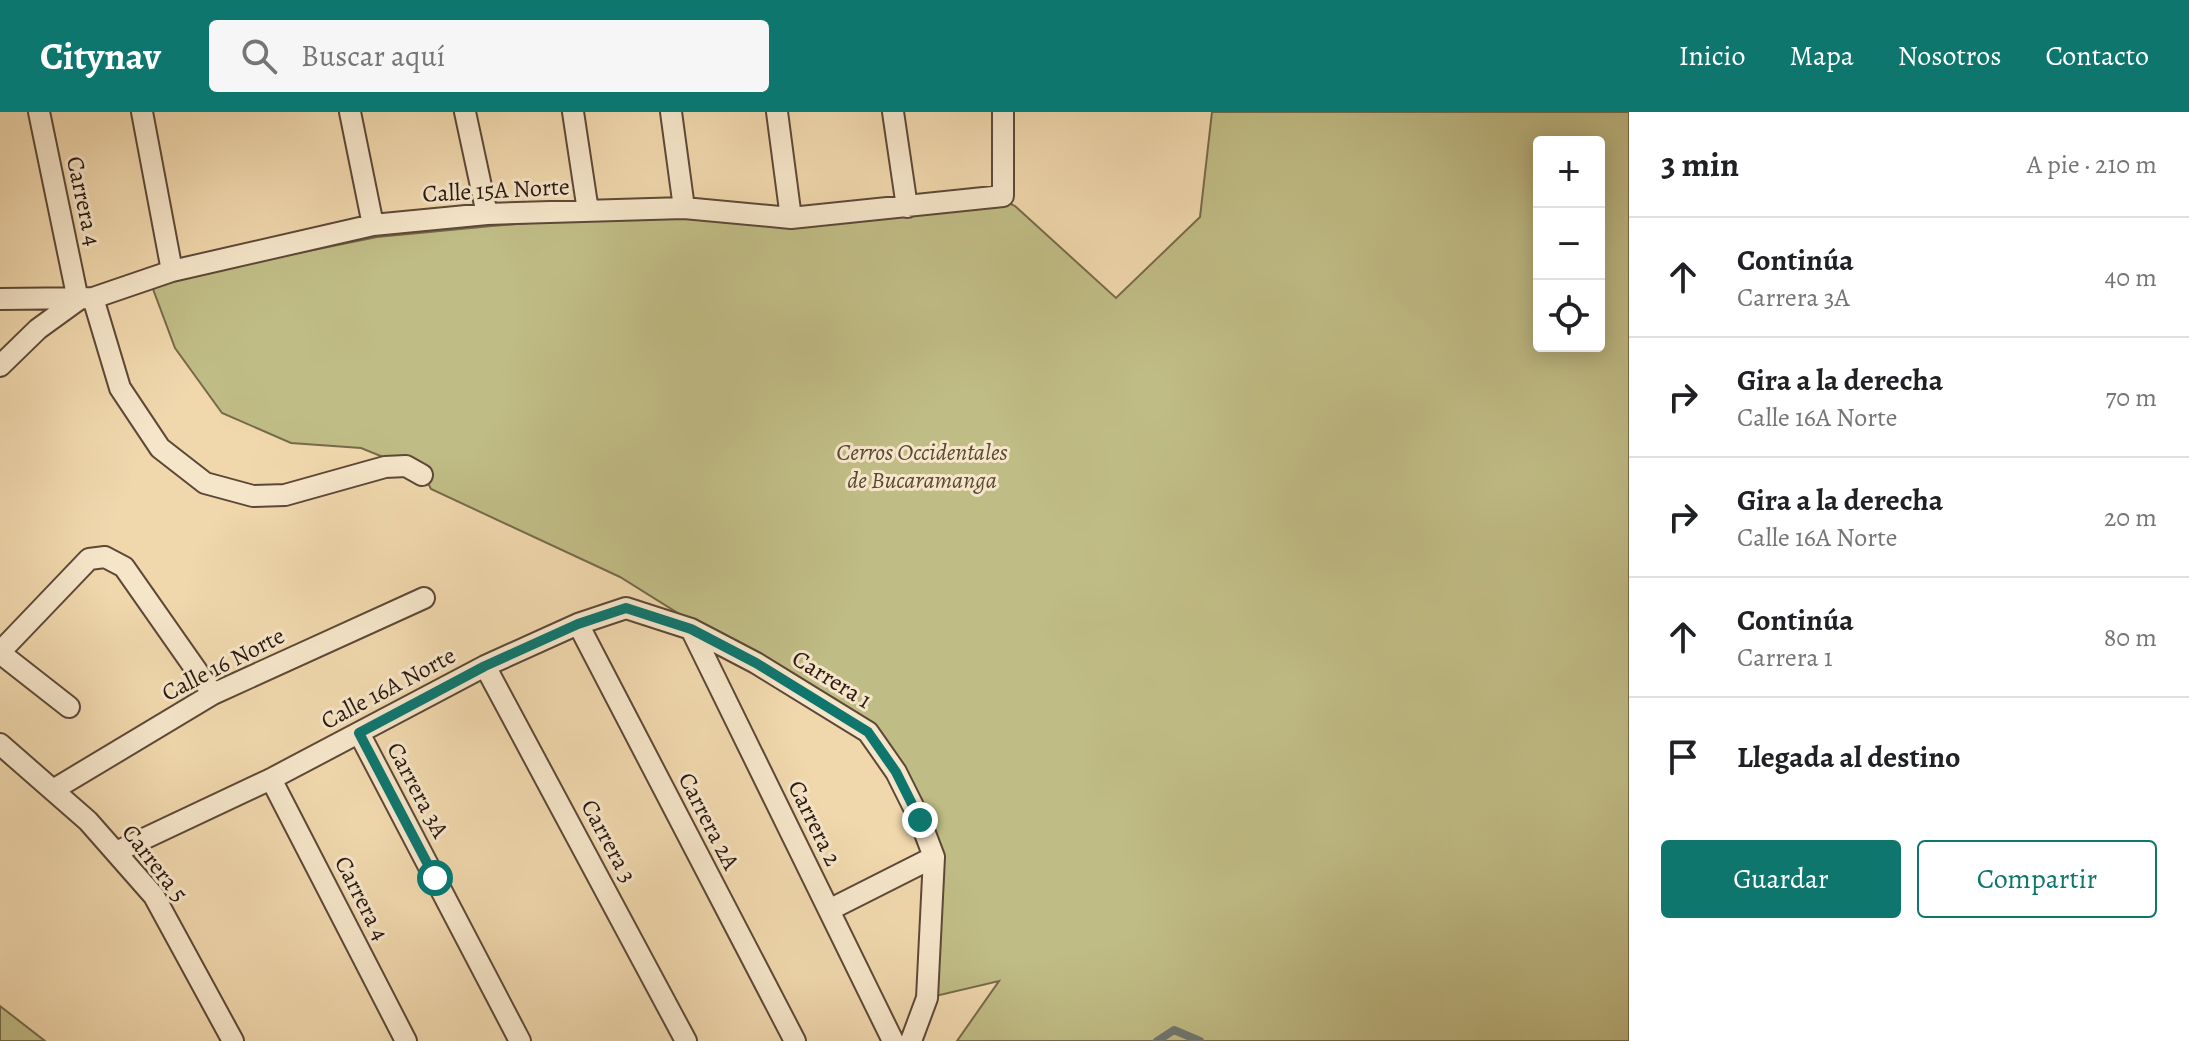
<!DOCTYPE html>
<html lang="es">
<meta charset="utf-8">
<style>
:root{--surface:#fff;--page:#f6f6f6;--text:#202124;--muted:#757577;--line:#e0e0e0;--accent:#0f766e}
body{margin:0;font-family:Alegreya,serif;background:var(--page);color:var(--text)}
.controls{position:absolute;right:24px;top:24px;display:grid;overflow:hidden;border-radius:8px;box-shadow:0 4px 20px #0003}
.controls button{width:72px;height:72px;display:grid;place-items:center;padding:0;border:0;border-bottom:2px solid var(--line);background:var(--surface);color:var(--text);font:40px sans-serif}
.stop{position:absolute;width:24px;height:24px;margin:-18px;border:6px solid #0f766e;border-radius:50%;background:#fff}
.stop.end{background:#0f766e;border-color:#fff;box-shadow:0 2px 8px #0008}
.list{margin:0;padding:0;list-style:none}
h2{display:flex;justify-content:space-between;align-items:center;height:104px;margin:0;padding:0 32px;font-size:34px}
h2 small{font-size:26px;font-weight:400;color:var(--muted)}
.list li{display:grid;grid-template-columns:52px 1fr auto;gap:24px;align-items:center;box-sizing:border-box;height:120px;padding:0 32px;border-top:2px solid var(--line)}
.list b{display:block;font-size:30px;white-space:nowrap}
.list p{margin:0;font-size:26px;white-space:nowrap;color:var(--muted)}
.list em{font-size:26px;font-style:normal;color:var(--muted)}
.actions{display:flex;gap:16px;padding:24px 32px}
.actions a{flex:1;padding:18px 0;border:2px solid var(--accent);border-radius:8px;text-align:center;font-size:28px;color:var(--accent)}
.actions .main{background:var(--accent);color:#fff}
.icon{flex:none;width:44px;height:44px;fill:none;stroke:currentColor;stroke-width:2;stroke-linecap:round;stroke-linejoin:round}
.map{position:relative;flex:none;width:1629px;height:929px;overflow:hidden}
header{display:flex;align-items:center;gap:48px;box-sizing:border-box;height:112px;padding:0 40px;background:var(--accent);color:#fff}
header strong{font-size:38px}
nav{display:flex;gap:44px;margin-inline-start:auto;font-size:28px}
.search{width:560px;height:72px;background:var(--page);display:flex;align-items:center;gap:20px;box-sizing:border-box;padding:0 28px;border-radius:8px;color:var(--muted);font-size:30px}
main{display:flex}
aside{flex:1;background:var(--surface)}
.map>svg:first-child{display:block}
.green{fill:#c0bc85;stroke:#766a4a;stroke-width:2;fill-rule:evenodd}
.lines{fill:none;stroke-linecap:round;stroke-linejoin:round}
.stream{stroke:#6f7870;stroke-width:8}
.minor-casing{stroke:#5d4837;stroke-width:24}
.minor{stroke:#f5e5c9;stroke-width:20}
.route{stroke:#0f766e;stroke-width:10}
.labels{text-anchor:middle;stroke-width:6;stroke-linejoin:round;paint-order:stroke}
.street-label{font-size:24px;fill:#2c1810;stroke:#f5e5c9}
.park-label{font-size:24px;font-style:italic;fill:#584933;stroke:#f5e5c9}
</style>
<header>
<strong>Citynav</strong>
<div class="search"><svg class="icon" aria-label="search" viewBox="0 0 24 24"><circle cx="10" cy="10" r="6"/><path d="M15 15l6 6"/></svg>Buscar aquí</div>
<nav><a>Inicio</a><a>Mapa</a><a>Nosotros</a><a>Contacto</a></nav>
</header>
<main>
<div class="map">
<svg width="1629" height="929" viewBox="0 0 1629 929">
<rect width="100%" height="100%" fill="#f0d7ac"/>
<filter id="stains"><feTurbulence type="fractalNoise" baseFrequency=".0025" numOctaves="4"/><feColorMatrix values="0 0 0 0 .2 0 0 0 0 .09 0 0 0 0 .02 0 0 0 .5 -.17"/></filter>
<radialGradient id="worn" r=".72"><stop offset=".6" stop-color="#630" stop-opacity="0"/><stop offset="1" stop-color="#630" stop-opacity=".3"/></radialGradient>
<path class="green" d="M1212,0H1629V929H957L999,869L927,886L934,745L868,620L620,465L431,377L423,361L361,336L291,331L222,301L175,236L153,177L175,166L377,125L492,114L591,106L1003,88L1015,94L1116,186L1200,105ZM1539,30H1599V234H1539Z
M0,894L45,929H0Z"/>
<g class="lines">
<path class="stream" d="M1157,929L1174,918L1200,929"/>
<g class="minor-casing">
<path id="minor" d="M39,0L78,188
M142,0L172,159
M350,0L373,113
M465,0L487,102
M573,0L588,99
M671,0L684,96
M777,0L791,106
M893,0L907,95
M93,186L120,276L160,336L205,371L253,384L285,383L385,355L406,354L422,363
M0,187L93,186L172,159L373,113L487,102L684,96L791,106L1003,84V0
M0,254L38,217L78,188
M578,512L795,929
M691,517L893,929
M0,540L89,447L105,445L124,455L213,582
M0,541L69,595
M485,554L686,929
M359,621L520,929
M0,632L88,709L154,784L233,929
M271,667L406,929
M53,678L213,582L424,486
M116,740L271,667L485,554L578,512L626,496L691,517L756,551L868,620L896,660L920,708L934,745L927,886L911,929
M829,798L934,745"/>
</g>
<use href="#minor" class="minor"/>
</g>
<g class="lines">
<path class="route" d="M435,766L359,621L485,554L578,512L626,496L691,517L756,551L868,620L896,660L920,708"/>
</g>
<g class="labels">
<g class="street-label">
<text transform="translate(496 78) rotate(-3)" y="8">Calle 15A Norte</text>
<text transform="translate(84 89) rotate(78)" y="8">Carrera 4</text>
<text transform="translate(223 552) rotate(-27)" y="8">Calle 16 Norte</text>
<text transform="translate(832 567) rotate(32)" y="8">Carrera 1</text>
<text transform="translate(388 576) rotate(-28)" y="8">Calle 16A Norte</text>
<text transform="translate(418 678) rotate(62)" y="8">Carrera 3A</text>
<text transform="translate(709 709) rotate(63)" y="8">Carrera 2A</text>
<text transform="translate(815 711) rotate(64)" y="8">Carrera 2</text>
<text transform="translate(609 729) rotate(62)" y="8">Carrera 3</text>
<text transform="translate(155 751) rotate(52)" y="8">Carrera 5</text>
<text transform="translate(362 786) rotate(63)" y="8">Carrera 4</text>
</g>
<g class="park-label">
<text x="922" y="348">Cerros Occidentales<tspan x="922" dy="28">de Bucaramanga</tspan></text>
</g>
</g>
<rect width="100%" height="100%" filter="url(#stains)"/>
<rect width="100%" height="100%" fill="url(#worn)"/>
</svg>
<div class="controls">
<button>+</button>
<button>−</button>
<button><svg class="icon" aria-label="locate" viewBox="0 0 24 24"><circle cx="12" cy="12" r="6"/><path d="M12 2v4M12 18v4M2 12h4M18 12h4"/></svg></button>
</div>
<div class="stop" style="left:435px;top:766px"></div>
<div class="stop end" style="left:920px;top:708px"></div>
</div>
<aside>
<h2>3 min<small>A pie · 210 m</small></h2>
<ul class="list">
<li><svg class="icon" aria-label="ahead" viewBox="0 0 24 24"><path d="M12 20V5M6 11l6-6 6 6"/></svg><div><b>Continúa</b><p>Carrera 3A</p></div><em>40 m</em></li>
<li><svg class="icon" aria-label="right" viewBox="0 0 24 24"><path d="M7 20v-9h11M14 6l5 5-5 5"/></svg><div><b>Gira a la derecha</b><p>Calle 16A Norte</p></div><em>70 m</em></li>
<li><svg class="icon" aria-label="right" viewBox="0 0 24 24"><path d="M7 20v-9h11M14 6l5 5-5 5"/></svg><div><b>Gira a la derecha</b><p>Calle 16A Norte</p></div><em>20 m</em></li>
<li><svg class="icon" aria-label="ahead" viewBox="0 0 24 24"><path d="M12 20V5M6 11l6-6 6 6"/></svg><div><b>Continúa</b><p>Carrera 1</p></div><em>80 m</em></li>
<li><svg class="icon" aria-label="arrive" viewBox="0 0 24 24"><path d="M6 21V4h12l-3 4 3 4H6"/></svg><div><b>Llegada al destino</b></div></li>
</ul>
<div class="actions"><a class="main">Guardar</a><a>Compartir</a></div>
</aside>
</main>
